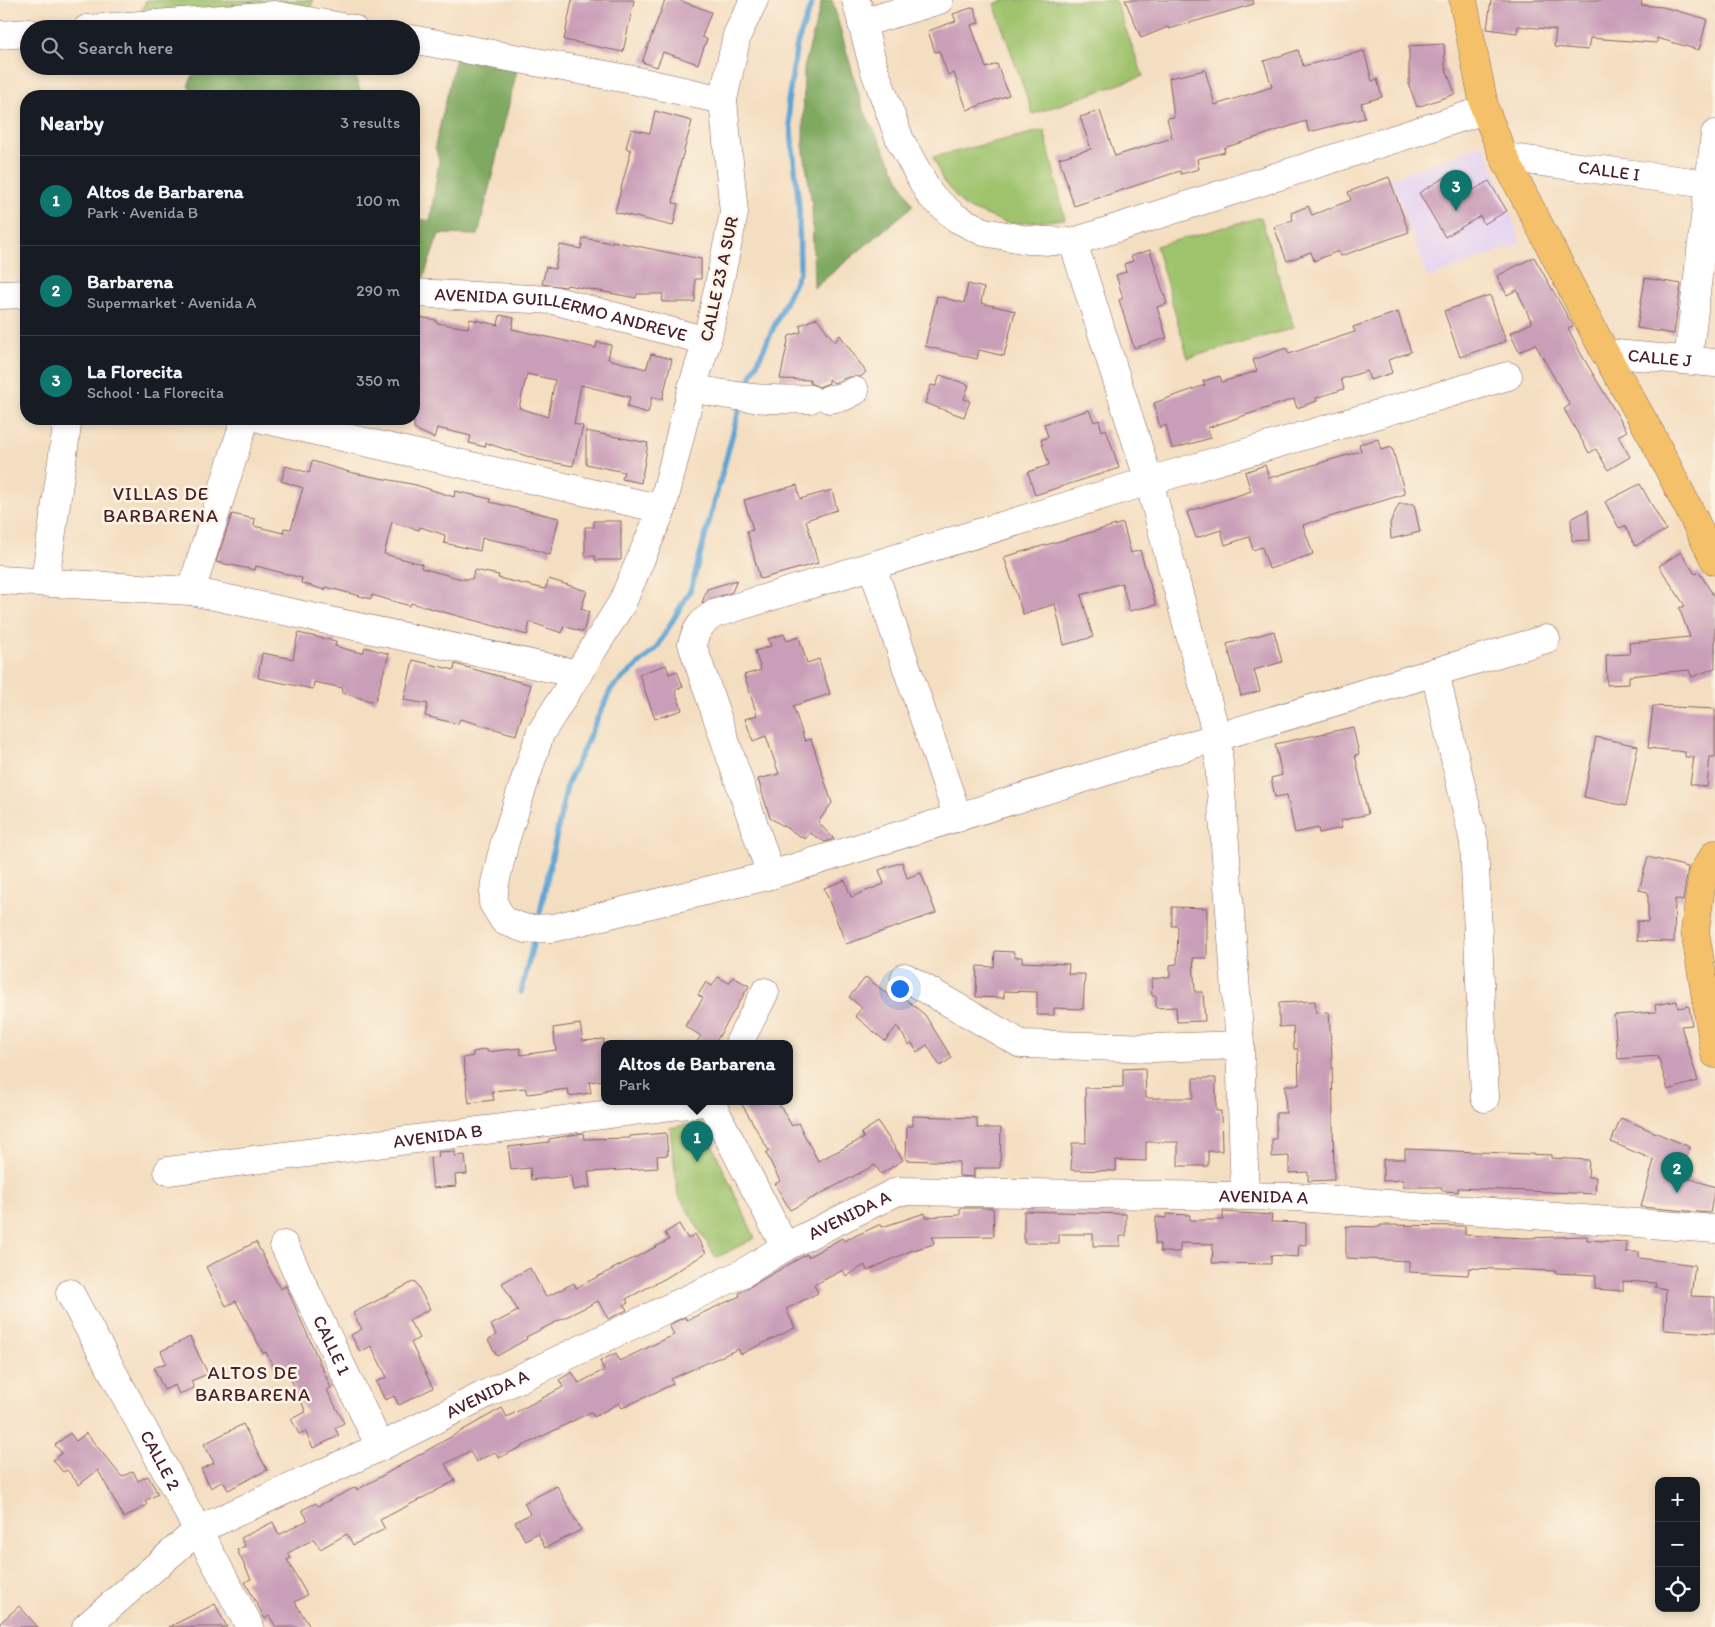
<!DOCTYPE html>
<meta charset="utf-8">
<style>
:root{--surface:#171b24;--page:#20242c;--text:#f1f3f6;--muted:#9ea1a6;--line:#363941;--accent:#0f766e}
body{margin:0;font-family:Itim,sans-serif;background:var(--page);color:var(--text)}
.controls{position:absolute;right:15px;bottom:15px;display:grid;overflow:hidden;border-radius:10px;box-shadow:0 2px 8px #0003}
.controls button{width:45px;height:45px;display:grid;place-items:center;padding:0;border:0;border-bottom:1px solid var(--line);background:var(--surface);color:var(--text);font:25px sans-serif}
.you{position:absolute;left:899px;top:988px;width:18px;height:18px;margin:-12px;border:4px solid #fff;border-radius:50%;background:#1a73e8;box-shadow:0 0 0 8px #1a73e833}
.badge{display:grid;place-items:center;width:32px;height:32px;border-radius:50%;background:var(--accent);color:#fff;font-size:16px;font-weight:700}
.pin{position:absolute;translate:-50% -41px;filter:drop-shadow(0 1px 2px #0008)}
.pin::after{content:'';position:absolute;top:26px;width:18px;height:15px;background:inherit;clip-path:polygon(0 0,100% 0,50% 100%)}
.popup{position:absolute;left:601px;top:1040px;width:192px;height:65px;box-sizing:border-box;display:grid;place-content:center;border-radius:10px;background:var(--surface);filter:drop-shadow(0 1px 4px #0005);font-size:16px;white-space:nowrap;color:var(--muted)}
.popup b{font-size:19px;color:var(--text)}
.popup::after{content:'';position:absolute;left:50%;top:100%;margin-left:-10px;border:10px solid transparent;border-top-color:var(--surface)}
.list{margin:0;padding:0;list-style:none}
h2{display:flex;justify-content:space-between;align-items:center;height:65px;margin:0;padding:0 20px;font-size:21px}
h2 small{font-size:16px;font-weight:400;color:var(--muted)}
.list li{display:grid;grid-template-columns:32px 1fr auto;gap:15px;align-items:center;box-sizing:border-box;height:90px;padding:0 20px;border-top:1px solid var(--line)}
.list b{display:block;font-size:19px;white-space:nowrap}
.list p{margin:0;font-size:16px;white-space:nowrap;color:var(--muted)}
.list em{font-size:16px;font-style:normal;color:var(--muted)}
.icon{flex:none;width:28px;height:28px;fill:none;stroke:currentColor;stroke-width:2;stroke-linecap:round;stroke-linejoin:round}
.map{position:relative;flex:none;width:1715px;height:1627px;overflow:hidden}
.search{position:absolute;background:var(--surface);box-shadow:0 2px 8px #0003;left:20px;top:20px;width:400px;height:55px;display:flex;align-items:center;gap:12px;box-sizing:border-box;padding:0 18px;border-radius:28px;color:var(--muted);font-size:19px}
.panel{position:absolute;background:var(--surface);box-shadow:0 2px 8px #0003;left:20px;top:90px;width:400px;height:335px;border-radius:20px}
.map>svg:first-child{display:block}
.built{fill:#e4d3f2}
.green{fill:#9fc36d;stroke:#74714c}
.forest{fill:#7fa960;stroke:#646446}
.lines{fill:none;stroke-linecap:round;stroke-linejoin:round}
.stream{stroke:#5da4d3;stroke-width:5.5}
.building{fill:#c99eb8;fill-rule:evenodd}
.minor-casing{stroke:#866260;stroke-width:29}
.major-casing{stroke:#866260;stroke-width:29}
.minor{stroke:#fff;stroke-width:28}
.major{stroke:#f4c16a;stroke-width:28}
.labels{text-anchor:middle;stroke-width:5;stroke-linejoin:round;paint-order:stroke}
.street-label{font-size:18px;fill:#4a1f2b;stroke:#fcf5e5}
.neighbourhood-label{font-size:19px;letter-spacing:1px;fill:#4a1f2b;stroke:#fcf5e5}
</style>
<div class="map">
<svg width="1715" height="1627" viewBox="0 0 1715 1627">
<rect width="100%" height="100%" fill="#fcf5e5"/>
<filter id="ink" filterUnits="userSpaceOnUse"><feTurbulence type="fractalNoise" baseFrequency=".02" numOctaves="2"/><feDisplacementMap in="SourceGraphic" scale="10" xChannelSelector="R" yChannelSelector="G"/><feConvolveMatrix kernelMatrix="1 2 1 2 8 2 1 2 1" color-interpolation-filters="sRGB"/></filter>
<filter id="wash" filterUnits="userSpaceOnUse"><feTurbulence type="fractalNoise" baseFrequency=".0096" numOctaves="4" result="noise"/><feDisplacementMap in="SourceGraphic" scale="20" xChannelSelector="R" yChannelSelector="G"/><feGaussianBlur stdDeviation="1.12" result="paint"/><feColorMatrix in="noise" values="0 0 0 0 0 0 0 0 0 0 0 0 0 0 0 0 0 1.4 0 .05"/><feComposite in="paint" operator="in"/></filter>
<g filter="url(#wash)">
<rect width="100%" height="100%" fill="#f4dec1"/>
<path class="built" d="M1484,144L1521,243L1428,278L1391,178Z"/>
<path class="green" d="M146,0H313L310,15L139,19Z
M1004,0H1115L1143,76L1033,114L994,4Z
M1044,130L1065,219L1009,224L964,206L943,181L933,157Z
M1261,217L1294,328L1188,358L1156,246Z
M701,1121L755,1238L716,1258L678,1195L670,1128Z"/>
<path class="forest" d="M822,0H832L863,109L913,206L814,288L812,204L803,145L804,68Z
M456,58L517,70L478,235L439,234L422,282H414V218L430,221L439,161L435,146Z
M197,66H352L362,96H198L188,86Z"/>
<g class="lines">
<path class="stream" d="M745,389L800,271L799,207L788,102L797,44L813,0
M538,922L567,785L611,689L656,649L691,589L741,403
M521,992L535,936"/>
</g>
<g id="blocks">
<path class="building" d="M572,0H634L623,52L564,40Z
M665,0H679L711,12L702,37L707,39L698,64L663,52L657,67L642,62Z
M1125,0H1253L1254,4L1169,29L1168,27L1141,38Z
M1491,0H1642L1641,5L1663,7L1707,19L1699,50L1657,38V43L1590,38L1588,50L1554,47L1556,30L1518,26L1517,33L1487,29Z
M974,7L979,23L971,25L986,68L997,64L1009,95L967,110L954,73L948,75L939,51L935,52L928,31L956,21L953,14Z
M1444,44L1445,66L1455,94L1417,107L1409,85V46Z
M1298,50L1303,66L1364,51L1372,81L1377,79L1382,97L1361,103L1365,118L1309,132L1306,121L1224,148L1225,152L1197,159L1199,169L1181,174L1180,171L1074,206L1059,158L1091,149L1080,117L1100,111L1115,156L1172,138L1167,118L1174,117L1169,78L1205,70L1215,105L1272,87L1264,61Z
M655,111L692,121L676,180L673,203L678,204L673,226L615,212L631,150L626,148L631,129L650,133Z
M1450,174L1463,196L1489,181L1507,211L1484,224L1480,216L1445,237L1419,193Z
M1389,177L1409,232L1341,256L1338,251L1314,261L1311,252L1287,261L1274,227L1293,220L1291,213L1308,206L1312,215L1351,200L1348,192Z
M583,238L612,243V241L701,259V279H695V302H662L663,294H637L636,298L567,285L566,287L542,284L546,267L555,269L560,245L581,249Z
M1150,250L1167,304L1157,307L1167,338L1134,348L1119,300L1123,298L1116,275L1126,272L1124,264L1133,261L1131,256Z
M1534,257L1573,326L1568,328L1581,354L1627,431L1618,436L1630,457L1608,470L1596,449L1589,453L1564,409L1570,405L1535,344L1519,352L1510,333L1532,323L1517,290L1507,295L1497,276Z
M1645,278L1681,284L1674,334L1637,328Z
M968,284L984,288L981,303L1015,311L1004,356L979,350L977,359L925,346L937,296L964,303Z
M1490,295L1506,341L1460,357L1444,311Z
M1398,312L1411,352L1388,360L1392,373L1370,380L1367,371L1341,379L1344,389L1316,398L1317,401L1297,408L1294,399L1207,428L1211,438L1172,449L1166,425L1160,428L1154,403L1205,385L1203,381L1220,376L1222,382L1257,371L1253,360L1286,348L1289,354L1312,346L1355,332L1353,327Z
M500,315L514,318L512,329L596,348L597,342L611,345L608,359L646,369L651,354L672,359L662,400L652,397L648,413L627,407L630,397L581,385L574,424L583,426L573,466L539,460L486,443L485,447L469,443L471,436L437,428L434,438L414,429V316L436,320V323L468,328L470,319L498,325ZM527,374L555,380L548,417L519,408Z
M817,318L835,342L840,335L866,372L861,377H848L834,383L829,379V383L819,387L810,383V380L780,379L789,336L801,332L800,325Z
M940,375L969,385L964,399L970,401L964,417L925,403L931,385L936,386Z
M1089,410L1094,422L1099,420L1102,431L1106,429L1119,468L1035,495L1028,472L1049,465L1041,440L1048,437L1044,424Z
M586,431L648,443L641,483L622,479L624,472L586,464Z
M1378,439L1381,450L1392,447L1405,494L1303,525L1313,554L1269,569L1262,547L1253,550L1249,537L1225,545L1221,530L1196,538L1187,512L1251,491L1245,472L1265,465L1269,478L1361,451L1359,444Z
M312,461L349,472L416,485L454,497L455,491L491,499L490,502L559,518L550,555L524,546L482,538L480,551L444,543L445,535L420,527L419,530L392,522L384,554L422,564L421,568L462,579H472L474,570L499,575L498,578L545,589L549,579L587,591L581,609L589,612L583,632L564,626L562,633L530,622L527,635L411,603L410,606L372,595L371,599L326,587L325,590L301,583L302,578L256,566L255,570L216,562L232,514L255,519L254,526L283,533L284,528L291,529L303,488L281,481L286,466L309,473Z
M1640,484L1666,530L1635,546L1625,526L1619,528L1605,502Z
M797,485L800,499L832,490L837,510L806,520L818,563L760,579L747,531L753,530L744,500Z
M1399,504H1414L1420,532L1391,539L1390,523Z
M1588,510L1590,540L1572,541L1571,519Z
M594,521H621V560H595V556H585V527H594Z
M1123,523L1131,553L1140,550L1156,605L1129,611L1122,583L1081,595L1093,637L1064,645L1055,604L1023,614L1004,557Z
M1681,552L1695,574L1699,572L1715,598V668L1692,677L1689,670L1629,676V684L1607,685L1606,655L1630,654L1629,643L1690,637L1679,608L1685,606L1659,566Z
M737,580L732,592L702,603L707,589Z
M1274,631L1282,662L1254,670L1260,691L1241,696L1227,644Z
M298,633L336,641L335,646L349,650L363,653L365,647L389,654L375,702L342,693L343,688L314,682L313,689L258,678L262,653L293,659Z
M784,634L787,641L799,637L807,663L819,659L830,694L793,706L805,741L811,739L832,803L818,822L834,839L825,842L810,833L805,839L770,818L758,779L779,774L766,736L753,741L745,719L757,715L744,675L761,670L755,651L771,646L768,639Z
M413,660L454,670L455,664L531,685L516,735L460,719L458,724L425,716L428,704L404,700Z
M666,665L669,674L677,671L683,687L675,690L682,710L655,719L639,674Z
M1653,706L1715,709V757H1710L1707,787L1690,784L1694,757H1685V752L1648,748Z
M1353,727L1359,754L1355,755L1368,814L1340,821L1342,828L1319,833L1318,828L1295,833L1287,795L1275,797L1271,778L1282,775L1275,744Z
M1596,737L1638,746L1626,806L1584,797Z
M1648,857L1688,867L1683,901L1675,899L1674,942L1637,941V921L1648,922V892L1639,890Z
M902,862L907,878L921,873L936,913L846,944L824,888L845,880L851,897L884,884L879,870Z
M1172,907L1207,908V958H1193L1195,992H1203L1205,1021L1177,1022L1176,1007L1156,1008V996H1152L1151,979L1170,977V965L1177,964L1178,926H1172Z
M995,951L1014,952V957H1022V962L1069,964L1068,974H1085L1083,1009L1054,1008V1015H1037V992L1004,991V998L976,997L977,966L994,967Z
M718,977L729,983L733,977L749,986L715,1043H696L701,1036L685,1026L703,998L698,995L706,982L712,986Z
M866,977L891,997L896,991L925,1015L952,1058L940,1066L927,1045L917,1052L912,1043L909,1045L897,1026L885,1041L855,1016L862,1008L849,997Z
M1315,1001L1316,1013L1329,1012L1332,1057L1334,1180L1308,1181V1172L1289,1173V1156L1272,1157V1139H1276V1113H1286L1285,1085H1299L1298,1049H1294L1293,1026L1279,1027V1003Z
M1677,1001L1678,1008L1689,1006L1692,1025L1681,1026L1698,1081L1668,1090L1658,1056L1618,1059L1614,1015L1656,1012L1655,1005Z
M580,1024L583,1041L604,1039V1080L589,1082L591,1093L569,1096L568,1089L527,1094L525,1088L492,1091L494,1100L469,1103L463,1058L473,1056V1052L487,1049V1052L520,1048L521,1055L556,1050L553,1028Z
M1145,1068L1146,1098H1193V1078H1216V1111H1221L1222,1151H1208V1166H1178V1142H1146V1161L1116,1160V1171L1071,1170L1072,1143H1086L1085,1088L1123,1087V1069Z
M740,1101H777L792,1126L798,1123L818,1161L864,1138L861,1133L878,1122L903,1160L881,1174L875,1165L790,1210L775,1184L780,1181L766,1153L769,1151Z
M913,1116L977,1118V1128H1001L1000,1168H974V1177L959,1176V1162L906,1160L907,1126H913Z
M1621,1118L1690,1147L1679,1175L1715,1187L1710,1213L1641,1207L1654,1160L1611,1142Z
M583,1133L584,1139L630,1138V1136L666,1133L668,1155L657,1156L658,1168L588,1172L590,1187L573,1190L571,1176L531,1180L530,1168L511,1170L508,1147L549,1142V1139Z
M1405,1149L1551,1155V1158L1589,1160L1588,1177H1596L1595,1194L1458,1188V1192L1442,1191V1187H1403V1180L1383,1181V1159H1405Z
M455,1151V1156L465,1155L467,1174L455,1175L456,1186L433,1188L430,1158L439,1157L438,1152Z
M960,1208H993L994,1236L932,1237L934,1244L910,1251L867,1271L865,1265L846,1276L843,1270L814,1285L818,1293L786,1309L795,1328L741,1354L738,1349L671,1379L673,1384L622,1408L619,1403L594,1417L591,1412L499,1458L495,1452L476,1462L470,1451L445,1464L455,1481L380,1520L385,1529L353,1545L347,1534L320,1549L314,1539L288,1553L291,1558L287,1560L307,1595L295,1602L310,1627H276L269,1616L265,1619L245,1582L251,1579L237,1550L245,1546L241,1538L273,1522L279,1535L308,1520L302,1510L316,1503L318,1506L356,1487L357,1490L502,1408L507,1417L563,1387L559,1380L572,1372L579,1383L604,1370L600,1361L616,1353L619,1361L674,1335L669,1325L685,1317L687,1320L740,1296L739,1293L807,1254L808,1257L842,1238L844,1241L881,1224L882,1227L925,1213L926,1217L960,1215Z
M1024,1211L1126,1214V1236H1120V1246H1093V1234H1059V1243H1024Z
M1223,1212L1272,1215L1271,1222L1306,1223V1245L1299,1244L1298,1257L1271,1255V1264L1212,1263L1213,1244L1180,1243V1252H1160V1244H1155L1156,1217L1166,1218V1214L1190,1215V1220H1223Z
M679,1224L688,1239L695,1234L706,1253L666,1278L626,1299L628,1303L624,1305L627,1310L608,1319L598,1301L526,1337L527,1339L497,1356L488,1340L496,1335L491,1325L518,1311L502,1283L530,1268L546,1297L574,1283L576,1288L669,1240L665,1233Z
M1380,1225L1465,1226V1235L1526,1238L1587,1236V1240L1627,1242L1626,1252H1639V1258L1695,1265L1691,1296L1715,1297V1333L1664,1330L1666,1289L1655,1287L1656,1283L1623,1281V1291L1595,1289L1596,1275L1555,1273L1556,1271L1469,1268L1468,1275L1409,1272V1261L1346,1258V1226L1380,1227Z
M256,1242L280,1289L286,1286L331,1388L327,1390L344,1423L335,1428L339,1436L313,1448L305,1431L299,1434L291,1419L306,1412L287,1371L277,1375L266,1352L263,1353L236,1301L226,1306L206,1267Z
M415,1281L430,1309L409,1320L419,1338L411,1343L433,1388L399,1405L394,1396L385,1400L376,1382L387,1377L371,1346L360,1352L351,1335L362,1329L353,1313Z
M190,1337L208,1374L191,1381L194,1388L179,1394L175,1385L164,1390L154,1368L166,1363L161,1351Z
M243,1424L267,1470L228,1490L223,1481L211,1488L201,1469L214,1463L204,1444Z
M70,1433L76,1441L86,1433L122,1477L133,1471L138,1481L148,1476L158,1494L145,1501L147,1505L124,1518L98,1470L79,1485L67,1470L63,1472L53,1460L62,1453L55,1445Z
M557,1486L581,1530L545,1548L538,1533L525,1540L515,1522L530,1514L524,1503Z
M215,1604L227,1627H169Z
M19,1606L38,1627H0V1623Z"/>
</g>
</g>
<g filter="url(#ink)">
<use href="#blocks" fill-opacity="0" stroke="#866260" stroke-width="1"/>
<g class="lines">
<g class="minor-casing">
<g id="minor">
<path d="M754,0L737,35L723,100L734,213L707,341L692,388L662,509L622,603L540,734L505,841L495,883L493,903L504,921L526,929L553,928L771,875L1217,737L1546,639"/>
<path d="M856,0L874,69L900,140L930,195L956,218L984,232L1028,240L1073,242L1485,110"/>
<path d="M862,23L939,0"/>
<path d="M87,29L275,15L353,29"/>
<path d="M0,35L29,33"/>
<path d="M411,39L633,80L723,100"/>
<path id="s1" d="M1504,157L1715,185"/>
<path d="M1073,242L1149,481L1217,737L1240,1045"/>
<path id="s2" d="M414,293L553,300L707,341"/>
<path d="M0,295L26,294"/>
<path id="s3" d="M1605,353L1715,363"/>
<path d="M1688,360L1715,134"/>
<path d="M692,388C734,397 766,401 810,399"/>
<path d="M829,399L843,397L855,391"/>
<path d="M263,419L662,509"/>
<path d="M872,566L958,818"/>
<path d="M0,580L191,591L578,674"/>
<path d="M45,581L68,419"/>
<path d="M191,591L245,419"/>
<path d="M1435,672L1474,842L1485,1098"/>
<path d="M771,875L692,644C696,630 701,622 714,614L1149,481L1508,376"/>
<path d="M905,977L1021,1044L1153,1048L1240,1045L1245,1196"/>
<path d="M739,1043L765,992"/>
<path d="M710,1101L785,1247"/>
<path id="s4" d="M168,1171L710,1101"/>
<path id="s5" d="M284,1245L380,1447"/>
<path id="s6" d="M70,1293L250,1627"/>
<path id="s7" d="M86,1627L198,1530L380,1447L488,1393L743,1273L785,1247L898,1191L1297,1197L1715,1229"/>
</g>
</g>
<g class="major-casing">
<path id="major" d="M1463,0L1485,110L1504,157L1605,353L1653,438L1715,561
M1715,854L1703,872L1695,931L1715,1054"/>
</g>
<use href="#minor" class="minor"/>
<use href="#major" class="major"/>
</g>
</g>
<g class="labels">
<g class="street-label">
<text dy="6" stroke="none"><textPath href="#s1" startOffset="106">CALLE I</textPath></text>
<text transform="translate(719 279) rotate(-78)" y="6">CALLE 23 A SUR</text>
<text dy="6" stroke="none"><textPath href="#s2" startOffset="149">AVENIDA GUILLERMO ANDREVE</textPath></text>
<text dy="6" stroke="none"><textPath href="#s3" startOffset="55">CALLE J</textPath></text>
<text dy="6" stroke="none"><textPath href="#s4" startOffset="272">AVENIDA B</textPath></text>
<text dy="6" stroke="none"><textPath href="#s7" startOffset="1292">AVENIDA A</textPath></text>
<text dy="6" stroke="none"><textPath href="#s7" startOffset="872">AVENIDA A</textPath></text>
<text dy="6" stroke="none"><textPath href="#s5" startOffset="111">CALLE 1</textPath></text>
<text dy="6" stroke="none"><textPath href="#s7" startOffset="468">AVENIDA A</textPath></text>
<text dy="6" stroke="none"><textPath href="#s6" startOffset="190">CALLE 2</textPath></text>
</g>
<g class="neighbourhood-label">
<text x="161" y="500">VILLAS DE<tspan x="161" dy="22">BARBARENA</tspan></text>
<text x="253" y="1379">ALTOS DE<tspan x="253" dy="22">BARBARENA</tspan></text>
</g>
</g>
</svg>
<div class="controls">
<button>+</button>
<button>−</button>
<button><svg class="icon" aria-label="locate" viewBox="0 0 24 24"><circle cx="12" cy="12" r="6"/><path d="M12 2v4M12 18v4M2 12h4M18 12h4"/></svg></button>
</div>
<div class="you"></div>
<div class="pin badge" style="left:697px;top:1162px">1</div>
<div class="popup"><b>Altos de Barbarena</b>Park</div>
<div class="pin badge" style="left:1677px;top:1193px">2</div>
<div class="pin badge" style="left:1456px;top:211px">3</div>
<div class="search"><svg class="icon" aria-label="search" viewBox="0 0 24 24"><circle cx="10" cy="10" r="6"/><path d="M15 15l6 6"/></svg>Search here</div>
<section class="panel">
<h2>Nearby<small>3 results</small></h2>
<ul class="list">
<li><span class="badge">1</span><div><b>Altos de Barbarena</b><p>Park · Avenida B</p></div><em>100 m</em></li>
<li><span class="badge">2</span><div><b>Barbarena</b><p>Supermarket · Avenida A</p></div><em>290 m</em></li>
<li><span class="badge">3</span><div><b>La Florecita</b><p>School · La Florecita</p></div><em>350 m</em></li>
</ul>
</section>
</div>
